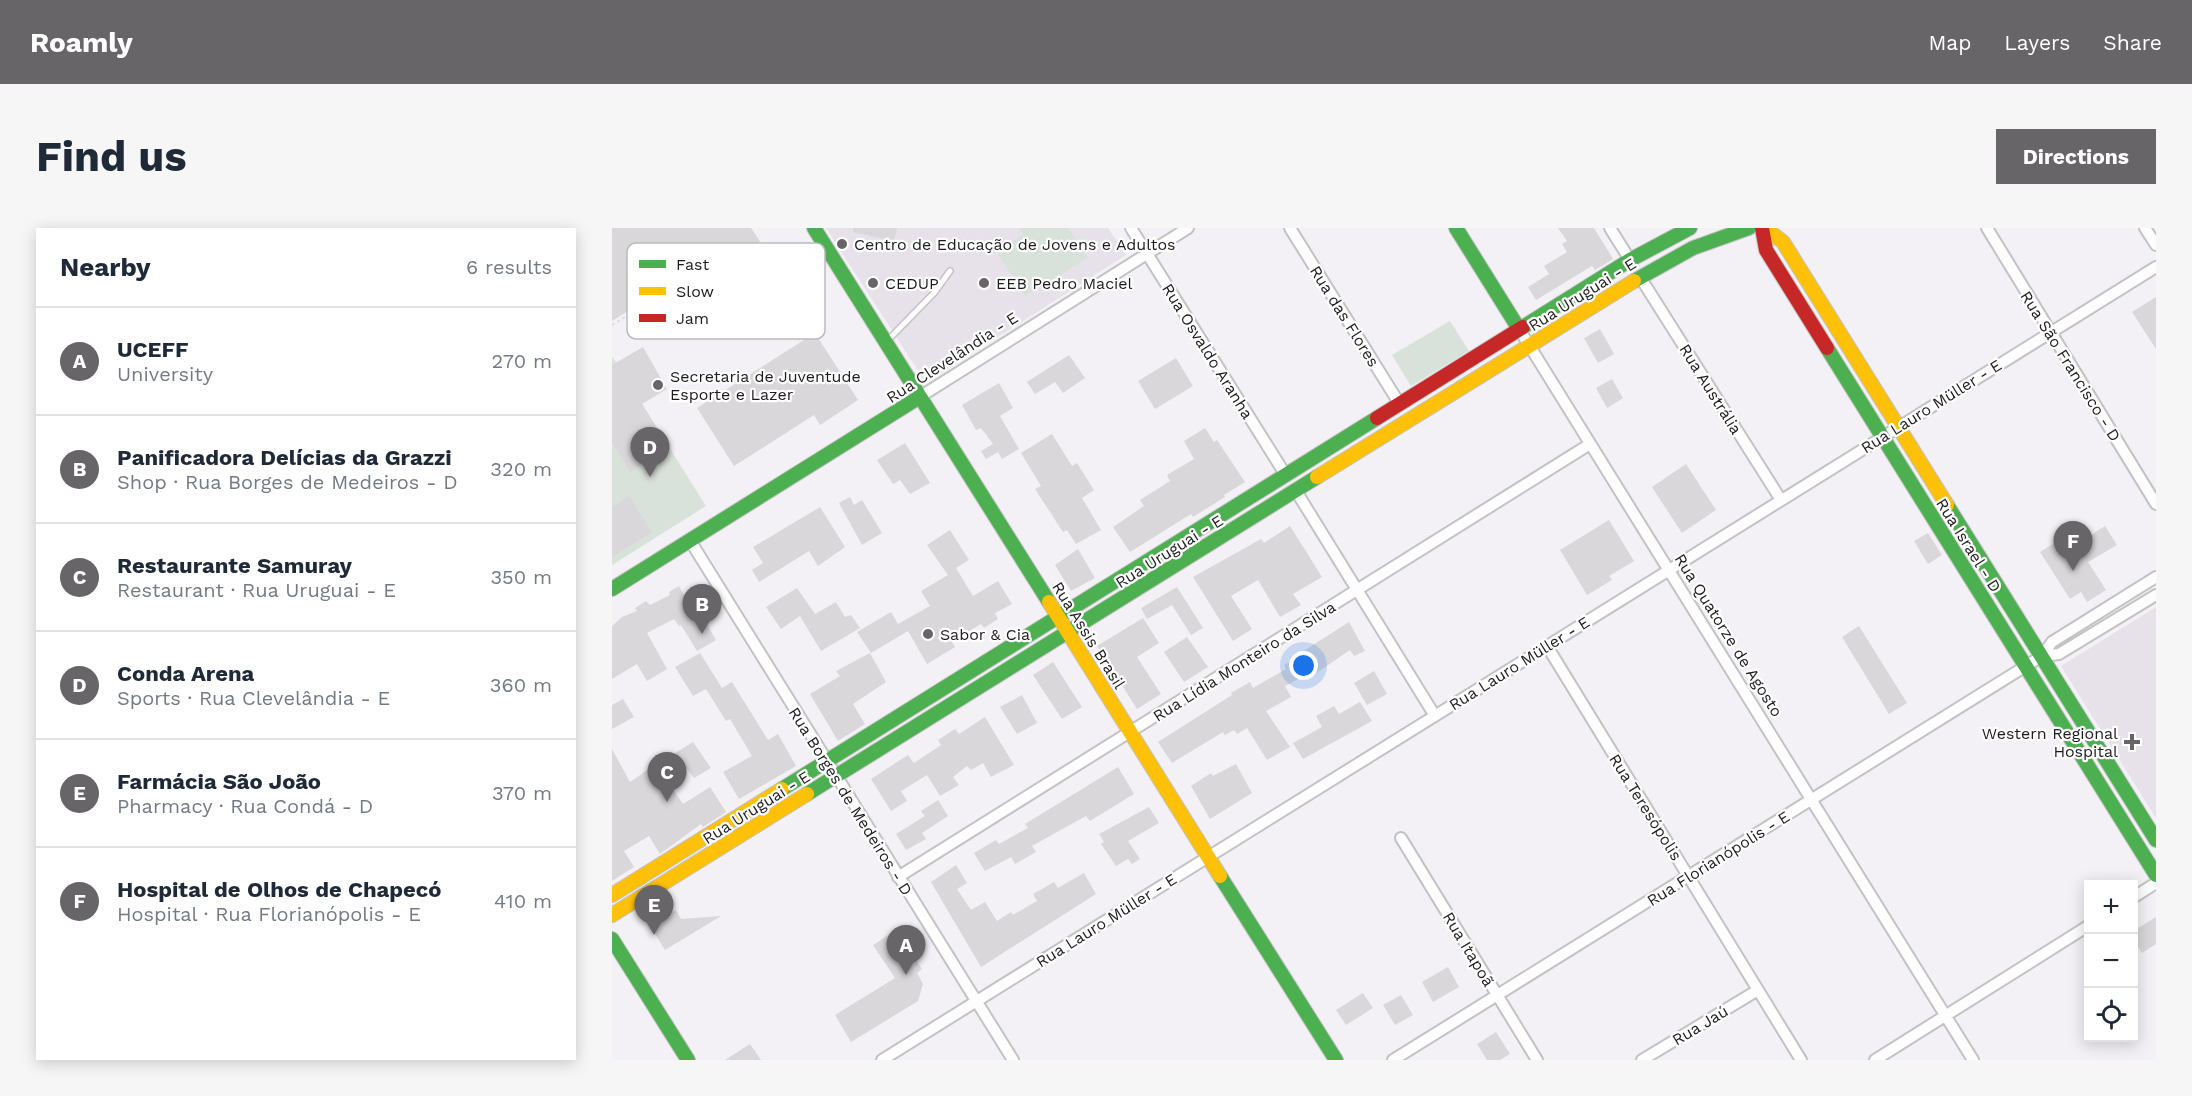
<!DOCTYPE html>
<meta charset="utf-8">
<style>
:root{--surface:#fff;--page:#f6f6f7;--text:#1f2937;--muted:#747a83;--line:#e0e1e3;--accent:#676568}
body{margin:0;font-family:"Work Sans",sans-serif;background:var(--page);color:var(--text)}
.controls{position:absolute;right:18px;bottom:18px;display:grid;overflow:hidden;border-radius:0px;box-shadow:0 3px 15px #0003}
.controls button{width:54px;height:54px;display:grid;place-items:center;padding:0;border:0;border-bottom:2px solid var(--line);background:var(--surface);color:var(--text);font:30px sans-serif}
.you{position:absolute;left:692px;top:438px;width:21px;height:21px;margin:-15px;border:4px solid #fff;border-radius:50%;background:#1a73e8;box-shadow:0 0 0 9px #1a73e833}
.badge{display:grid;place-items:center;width:39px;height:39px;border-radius:50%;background:var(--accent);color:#fff;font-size:20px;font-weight:700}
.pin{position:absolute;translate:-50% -50px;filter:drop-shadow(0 2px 3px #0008)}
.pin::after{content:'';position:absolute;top:32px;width:21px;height:18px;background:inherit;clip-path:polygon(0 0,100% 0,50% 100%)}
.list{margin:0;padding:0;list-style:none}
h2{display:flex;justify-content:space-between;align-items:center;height:78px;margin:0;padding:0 24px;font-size:26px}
h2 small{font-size:20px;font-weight:400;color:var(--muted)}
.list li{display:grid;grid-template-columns:39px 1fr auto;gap:18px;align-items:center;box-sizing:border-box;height:108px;padding:0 24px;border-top:2px solid var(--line)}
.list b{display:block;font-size:22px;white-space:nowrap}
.list p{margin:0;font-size:20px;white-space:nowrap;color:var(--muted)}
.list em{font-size:20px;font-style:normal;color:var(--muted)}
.icon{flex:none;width:33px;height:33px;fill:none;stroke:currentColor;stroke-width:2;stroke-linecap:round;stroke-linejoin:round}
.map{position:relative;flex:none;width:1544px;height:832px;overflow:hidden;border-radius:0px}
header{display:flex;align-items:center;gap:36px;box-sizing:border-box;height:84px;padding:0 30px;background:var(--accent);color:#fff}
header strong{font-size:28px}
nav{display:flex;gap:33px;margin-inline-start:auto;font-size:21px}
.intro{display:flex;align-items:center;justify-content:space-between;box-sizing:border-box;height:144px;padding:0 36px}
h1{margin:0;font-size:42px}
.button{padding:15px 27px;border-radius:0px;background:var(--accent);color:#fff;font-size:21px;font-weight:700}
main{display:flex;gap:36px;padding:0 36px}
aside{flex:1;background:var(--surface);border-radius:0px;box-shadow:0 3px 15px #0003}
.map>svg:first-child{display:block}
.built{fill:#e7e1e9}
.green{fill:#d9e2da}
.building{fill:#d9d7d9}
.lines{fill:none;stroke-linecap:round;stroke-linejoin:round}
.lane-casing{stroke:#c3c2c4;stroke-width:8}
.street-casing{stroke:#c3c2c4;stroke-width:14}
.fast-casing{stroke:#c3c2c4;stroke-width:16}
.slow-casing{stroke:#c3c2c4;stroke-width:16}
.jam-casing{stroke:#c3c2c4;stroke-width:16}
.path{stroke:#deddde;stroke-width:2;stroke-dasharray:3 3;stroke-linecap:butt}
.lane{stroke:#fdfdfe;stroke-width:5}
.street{stroke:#fdfdfe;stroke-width:10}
.fast{stroke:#4caf50;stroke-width:14}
.slow{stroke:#ffc107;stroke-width:14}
.jam{stroke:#c62828;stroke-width:14}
.poi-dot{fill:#676568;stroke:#fff;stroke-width:2}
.labels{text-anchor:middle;stroke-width:4.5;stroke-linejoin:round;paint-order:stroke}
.poi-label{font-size:16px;fill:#1b1a1c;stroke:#fff;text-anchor:start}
.street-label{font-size:16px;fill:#1b1a1c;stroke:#fff}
.key{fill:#fff;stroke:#bbbabb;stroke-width:1.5}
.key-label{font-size:16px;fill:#1b1a1c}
</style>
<header>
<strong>Roamly</strong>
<nav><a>Map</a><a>Layers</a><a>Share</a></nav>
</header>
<div class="intro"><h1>Find us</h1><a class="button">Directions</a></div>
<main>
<aside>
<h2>Nearby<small>6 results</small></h2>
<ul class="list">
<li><span class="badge">A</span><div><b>UCEFF</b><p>University</p></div><em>270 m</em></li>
<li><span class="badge">B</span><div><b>Panificadora Delícias da Grazzi</b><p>Shop · Rua Borges de Medeiros - D</p></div><em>320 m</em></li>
<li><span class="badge">C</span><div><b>Restaurante Samuray</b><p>Restaurant · Rua Uruguai - E</p></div><em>350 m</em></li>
<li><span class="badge">D</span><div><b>Conda Arena</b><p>Sports · Rua Clevelândia - E</p></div><em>360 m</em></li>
<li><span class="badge">E</span><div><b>Farmácia São João</b><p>Pharmacy · Rua Condá - D</p></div><em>370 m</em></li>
<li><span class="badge">F</span><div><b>Hospital de Olhos de Chapecó</b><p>Hospital · Rua Florianópolis - E</p></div><em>410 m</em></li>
</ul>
</aside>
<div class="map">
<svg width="1544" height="832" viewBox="0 0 1544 832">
<rect width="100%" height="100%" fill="#f3f1f5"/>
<path class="built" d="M214,0H496L514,27L314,155Z
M1544,379V590L1449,438Z"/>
<path class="green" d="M407,0H456L476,30L413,68L384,23L411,7Z
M838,93L857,123L799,158L780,127Z
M0,128L94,278L0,337Z"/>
<path class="building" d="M0,0H139L148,13L44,78L38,69L0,93Z
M241,0H285L282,13L241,4Z
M946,0H982L1001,31L983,42L980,38L924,72L916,59L937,46L932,38L955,24L950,16L955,13Z
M1544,69V121L1520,84Z
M988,101L1002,126L986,135L972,110Z
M203,105L246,172L208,197L202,187L122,238L85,180Z
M31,119L55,161L30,176L57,219L18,244L0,214V137Z
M457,127L473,150L451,165L443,154L423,166L415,154Z
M564,130L581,158L543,181L526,153Z
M1000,151L1011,170L995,180L984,160Z
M387,155L401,180L388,188L407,221L390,231L386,224L374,231L369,223L381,216L369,200L364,202L350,177Z
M593,200L602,214L605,212L633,254L612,267L613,269L581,289L579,286L518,324L501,299L532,278L528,272L558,253L555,247L582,231L572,213Z
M440,206L460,238L465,235L482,262L470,270L489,302L464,316L455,302L451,304L423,261L429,258L409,225Z
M293,215L318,255L298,266L288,252L281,256L265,232Z
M1074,236L1104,282L1070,305L1040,259Z
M17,268L40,304L0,329V279Z
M238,269L242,277L250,272L270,305L250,317L227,275Z
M208,279L233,319L206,338L197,323L147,354L140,342L151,335L141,319Z
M997,292L1022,333L997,348L1000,352L975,367L948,322Z
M678,298L710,349L681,366L689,377L668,389L646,352L619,368L640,401L621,413L581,349L649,311L652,315Z
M1493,298L1505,317L1476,334L1494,362L1475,374L1469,364L1458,371L1428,324L1458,305L1465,316Z
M338,302L357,332L344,340L361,368L386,353L400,376L383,385L386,391L372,400L369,396L340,414L343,419L315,436L296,403L259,425L245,404L279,384L286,396L318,378L309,363L336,347L315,317Z
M1316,305L1330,327L1316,336L1302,313Z
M466,321L483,350L459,363L443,337Z
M67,358L85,391L90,388L104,412L85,423L69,397L67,398L62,391L35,405L55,441L35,453L25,436L0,451V398L10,389L25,383L23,380L34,373L38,377L58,367L57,364Z
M565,359L591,400L579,407L560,377L535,391L529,380Z
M185,360L203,386L224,374L233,389L239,387L248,400L209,423L188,388L169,401L154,379Z
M531,390L547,415L525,429L549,466L525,481L485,418Z
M737,394L753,423L742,428L738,422L703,446L701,443L673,458L679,469L654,483L678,519L655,532L635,500L625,506L622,502L613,507L611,504L560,535L546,514L620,467L619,465L638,454L641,460L674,441L672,437L691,427L690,424Z
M1247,398L1295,475L1277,486L1230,409Z
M575,409L596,439L572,454L552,424Z
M88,425L110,460L120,454L156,512L166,506L184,538L127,571L111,544L140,528L118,491L114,493L94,461L81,468L63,439Z
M258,425L274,454L241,476L253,496L226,513L198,466L228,448L224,443Z
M441,434L470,479L450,491L421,447Z
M762,443L775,466L755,477L742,455Z
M410,467L425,495L405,506L388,479Z
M11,471L22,489L0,501V477Z
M748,474L760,493L691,531L681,515L710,499L704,488L722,478L727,486Z
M373,489L402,537L379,549L371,535L359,542L355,538L341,549L347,557L328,568L315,547L289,563L295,573L279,583L259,551L296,527L302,535L329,517L326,512L343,501L347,506Z
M81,514L99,540L82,550L63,525Z
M0,521L18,554L44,536L71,576L98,559L114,584L91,599L89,596L48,626L37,608L12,623L22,639L0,653Z
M624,536L640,565L598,591L579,558L599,545L601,548Z
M506,539L522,566L478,593L474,588L420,618L424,624L403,636L399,629L373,643L362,625L384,612L387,616L416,600L413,596Z
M326,572L336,588L310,605L314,611L294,622L284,606L313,588L309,583Z
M537,579L547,595L516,613L528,631L520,636L516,631L504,638L489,616L492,614L487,606Z
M344,637L355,655L345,661L359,682L373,674L385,693L399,684L401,687L425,673L421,666L442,654L446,660L472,645L484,666L369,739L319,654Z
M64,682L69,691L109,688L53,722L38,698Z
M1544,689V716L1530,725L1521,711V703Z
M284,702L310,741L305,745L311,756L306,773L239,814L223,787L283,750L261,717Z
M836,739L847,759L821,774L810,754Z
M751,765L761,780L734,797L724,782Z
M789,767L801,787L783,797L771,777Z
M884,804L898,826L888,832H875L865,816Z
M138,816L149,832H113Z"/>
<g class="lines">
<g class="lane-casing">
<path id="lane" d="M275,113L322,65L338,43"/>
</g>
<g class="street-casing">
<path id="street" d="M519,0L673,246
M678,0L787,175
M998,0L1018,32
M1375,0L1544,276
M1533,0L1544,17
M1028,49L1169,272
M907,101L1361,832
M306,170L576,0
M684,263L823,488
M79,314L401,832
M935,418L1189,832
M1430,428L1447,426L1544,367
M789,610L925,832
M286,649L978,216
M1522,669L1544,655
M270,832L1544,39
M781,832L1430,428L1440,414L1544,349
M1030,832L1146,762
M1263,832L1476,698"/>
</g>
<g class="fast-casing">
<path id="fast" d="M202,0L437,374
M844,0L907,101
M1022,53L1081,20L1137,0
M911,99L1018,32L1078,0
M1215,120L1544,647
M1335,277L1544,612
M0,361L306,170
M170,561L765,190
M195,566L705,249
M608,648L724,832
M0,711L76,832"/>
</g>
<g class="slow-casing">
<path id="slow" d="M1153,0L1171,14L1335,277
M705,249L1022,53
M437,374L608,648
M0,667L170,561
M0,687L195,566"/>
</g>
<g class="jam-casing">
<path id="jam" d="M1150,0L1154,22L1215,120
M765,190L911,99"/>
</g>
<path class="path" d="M0,97L37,74"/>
<use href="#lane" class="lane"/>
<use href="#street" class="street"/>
<use href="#fast" class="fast"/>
<use href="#slow" class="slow"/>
<use href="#jam" class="jam"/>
</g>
<g class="poi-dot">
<circle cx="230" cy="16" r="6"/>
<circle cx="261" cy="55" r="6"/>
<circle cx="372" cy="55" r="6"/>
<circle cx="46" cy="157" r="6"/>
<circle cx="316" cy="406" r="6"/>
<path d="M1517 505h6v6h6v6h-6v6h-6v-6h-6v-6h6z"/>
</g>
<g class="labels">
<g class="poi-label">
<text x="242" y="22">Centro de Educação de Jovens e Adultos</text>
<text x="273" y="61">CEDUP</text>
<text x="384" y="61">EEB Pedro Maciel</text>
<text x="58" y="154">Secretaria de Juventude<tspan x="58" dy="18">Esporte e Lazer</tspan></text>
<text x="328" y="412">Sabor &amp; Cia</text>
<text x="1506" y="511" text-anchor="end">Western Regional<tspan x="1506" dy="18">Hospital</tspan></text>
</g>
<g class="street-label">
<text transform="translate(970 66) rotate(-32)" y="6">Rua Uruguai - E</text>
<text transform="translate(733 88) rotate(58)" y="6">Rua das Flores</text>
<text transform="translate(596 123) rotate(58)" y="6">Rua Osvaldo Aranha</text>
<text transform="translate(340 129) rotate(-33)" y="6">Rua Clevelândia - E</text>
<text transform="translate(1459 138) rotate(58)" y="6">Rua São Francisco - D</text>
<text transform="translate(1099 161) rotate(58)" y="6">Rua Austrália</text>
<text transform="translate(1319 178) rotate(-32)" y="6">Rua Lauro Müller - E</text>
<text transform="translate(1357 317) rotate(58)" y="6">Rua Israel - D</text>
<text transform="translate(557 323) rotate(-32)" y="6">Rua Uruguai - E</text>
<text transform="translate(477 407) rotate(58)" y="6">Rua Assis Brasil</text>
<text transform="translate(1117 407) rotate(58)" y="6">Rua Quatorze de Agosto</text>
<text transform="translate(632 433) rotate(-32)" y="6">Rua Lídia Monteiro da Silva</text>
<text transform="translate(907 435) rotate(-32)" y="6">Rua Lauro Müller - E</text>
<text transform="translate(239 573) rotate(58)" y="6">Rua Borges de Medeiros - D</text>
<text transform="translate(144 579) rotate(-32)" y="6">Rua Uruguai - E</text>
<text transform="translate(1034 579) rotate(58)" y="6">Rua Teresópolis</text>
<text transform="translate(1106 630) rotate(-32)" y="6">Rua Florianópolis - E</text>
<text transform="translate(494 692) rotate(-32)" y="6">Rua Lauro Müller - E</text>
<text transform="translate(857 721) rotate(59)" y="6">Rua Itapoã</text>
<text transform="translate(1088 797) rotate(-31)" y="6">Rua Jaú</text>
</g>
</g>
<rect x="15" y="15" width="198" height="96" rx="9" class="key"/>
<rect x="27" y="32" width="27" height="8" fill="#4caf50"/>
<rect x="27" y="59" width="27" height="8" fill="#ffc107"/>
<rect x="27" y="86" width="27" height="8" fill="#c62828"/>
<g class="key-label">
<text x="64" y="42">Fast</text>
<text x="64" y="69">Slow</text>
<text x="64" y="96">Jam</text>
</g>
</svg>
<div class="controls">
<button>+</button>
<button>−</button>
<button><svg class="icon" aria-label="locate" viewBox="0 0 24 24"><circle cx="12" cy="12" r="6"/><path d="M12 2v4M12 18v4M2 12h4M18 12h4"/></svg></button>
</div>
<div class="you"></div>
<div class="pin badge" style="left:294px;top:747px">A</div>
<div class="pin badge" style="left:90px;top:406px">B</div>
<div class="pin badge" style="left:55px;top:574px">C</div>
<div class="pin badge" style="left:38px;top:249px">D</div>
<div class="pin badge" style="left:42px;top:707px">E</div>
<div class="pin badge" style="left:1461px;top:343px">F</div>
</div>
</main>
